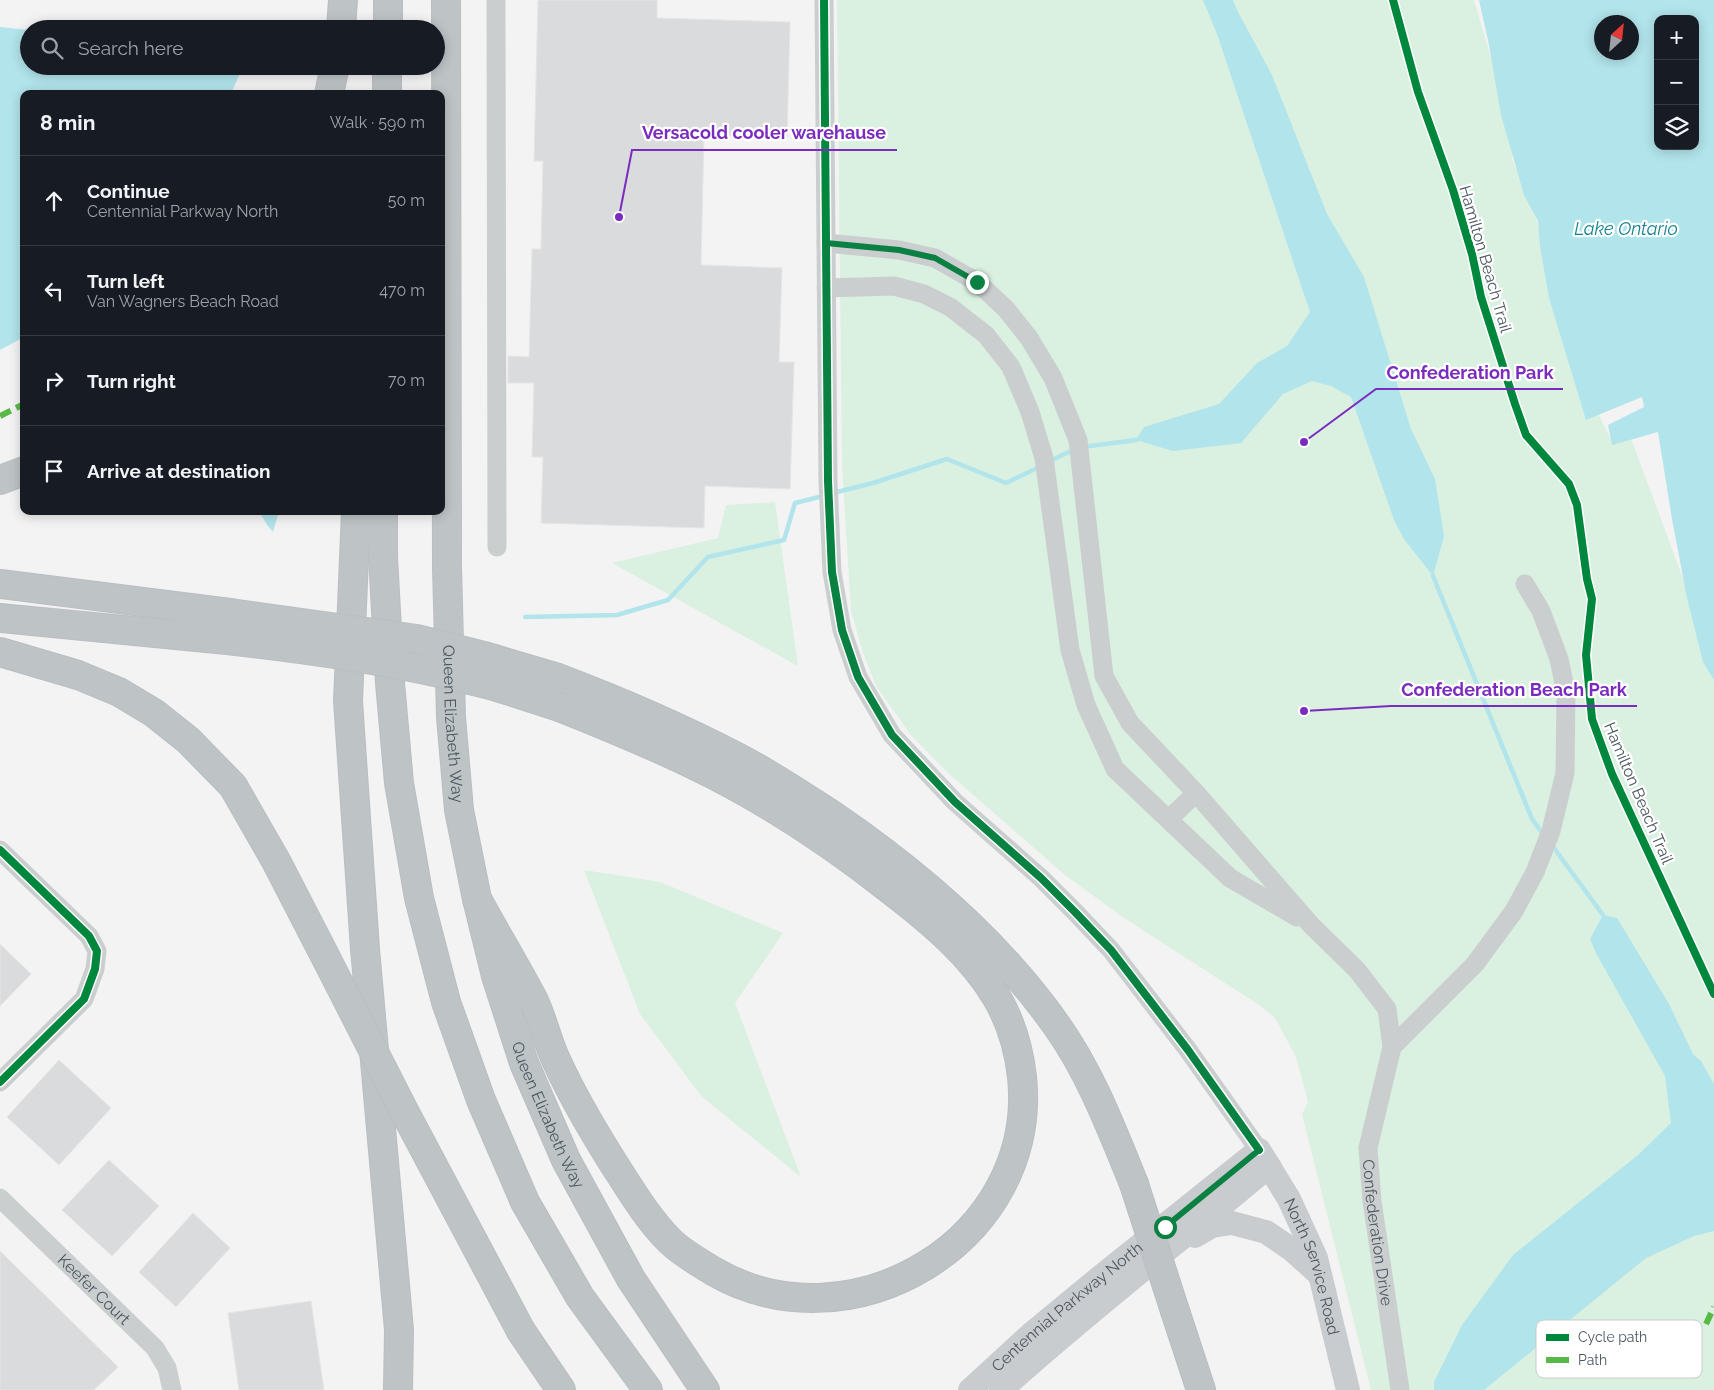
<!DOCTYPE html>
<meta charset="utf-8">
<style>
:root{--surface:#171b24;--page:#242831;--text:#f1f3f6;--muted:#9ea1a6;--line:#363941}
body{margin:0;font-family:Raleway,sans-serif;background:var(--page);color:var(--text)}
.controls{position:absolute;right:15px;top:15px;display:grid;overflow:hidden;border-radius:10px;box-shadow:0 2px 12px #0003}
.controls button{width:45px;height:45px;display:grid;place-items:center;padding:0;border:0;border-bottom:1px solid var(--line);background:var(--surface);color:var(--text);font:25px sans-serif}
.compass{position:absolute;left:1594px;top:15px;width:45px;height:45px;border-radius:50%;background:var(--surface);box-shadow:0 2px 12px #0003;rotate:27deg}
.stop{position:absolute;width:15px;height:15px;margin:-11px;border:4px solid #0b8043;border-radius:50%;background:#fff}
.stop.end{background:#0b8043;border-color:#fff;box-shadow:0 1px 5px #0008}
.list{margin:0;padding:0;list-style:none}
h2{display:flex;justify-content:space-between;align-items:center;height:65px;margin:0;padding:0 20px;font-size:21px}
h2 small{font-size:16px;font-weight:400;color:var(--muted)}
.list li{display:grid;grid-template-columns:32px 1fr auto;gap:15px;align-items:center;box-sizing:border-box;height:90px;padding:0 20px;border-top:1px solid var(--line)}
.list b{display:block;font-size:19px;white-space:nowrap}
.list p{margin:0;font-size:16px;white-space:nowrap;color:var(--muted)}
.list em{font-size:16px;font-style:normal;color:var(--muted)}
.icon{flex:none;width:28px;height:28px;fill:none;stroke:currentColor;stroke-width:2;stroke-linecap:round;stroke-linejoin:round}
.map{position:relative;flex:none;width:1714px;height:1390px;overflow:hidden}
.search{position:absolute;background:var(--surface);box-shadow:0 2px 12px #0003;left:20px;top:20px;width:425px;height:55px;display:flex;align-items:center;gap:12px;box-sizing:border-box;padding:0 18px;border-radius:28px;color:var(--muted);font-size:19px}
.panel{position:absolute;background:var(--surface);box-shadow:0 2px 12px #0003;left:20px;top:90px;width:425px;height:425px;border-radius:10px}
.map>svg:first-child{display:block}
.green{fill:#daf0e0}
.water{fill:#b2e4eb;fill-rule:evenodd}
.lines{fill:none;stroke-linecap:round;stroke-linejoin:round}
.stream{stroke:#b2e4eb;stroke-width:4.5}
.building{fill:#dadbdc;stroke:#e5e5e6}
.highway-casing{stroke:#b9bec2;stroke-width:30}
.minor{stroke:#cbcecf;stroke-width:19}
.major{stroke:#c9ccce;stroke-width:24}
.highway{stroke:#bec3c6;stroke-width:28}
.highway-bridge-casing{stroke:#b9bec2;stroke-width:30;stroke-linecap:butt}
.highway-bridge{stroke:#bec3c6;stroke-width:28}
.quiet{stroke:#58b947;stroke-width:6;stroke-dasharray:12 6;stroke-linecap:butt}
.cycleway-casing{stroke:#fff;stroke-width:11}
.cycleway{stroke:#00873e;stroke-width:8}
.route{stroke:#0b8043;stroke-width:6}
.labels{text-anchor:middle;stroke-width:4.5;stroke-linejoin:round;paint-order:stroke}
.street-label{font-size:16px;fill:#4b575f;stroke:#fff}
.water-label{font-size:18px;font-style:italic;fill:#168290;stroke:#fff}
.key{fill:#fff;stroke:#c9cdcf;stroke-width:1}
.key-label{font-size:14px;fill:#4b575f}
.leader{fill:none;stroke:#7b2cbf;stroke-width:2}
.callout-dot{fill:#7b2cbf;stroke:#fff;stroke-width:2}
.callout-label{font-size:18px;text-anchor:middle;font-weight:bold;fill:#7b2cbf;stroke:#fff;stroke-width:4.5;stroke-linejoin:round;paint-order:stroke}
</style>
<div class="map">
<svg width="1714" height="1390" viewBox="0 0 1714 1390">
<rect width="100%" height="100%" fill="#f4f3f3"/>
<path class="green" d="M837,0H1474L1509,119L1512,159L1539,226L1592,401L1611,440L1629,433L1714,662V1390H1371L1302,1114L1308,1102L1296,1057L1275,1018L1259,1005L1124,918L1065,875L948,773L911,735L876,686L863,653L851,611L842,467Z
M775,502L798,666L612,563L718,538L726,505Z
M584,870L660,882L783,933L735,1003L801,1177L702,1097L640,1014Z"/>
<path class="water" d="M1203,0H1233L1237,10L1272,75L1327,214L1364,277L1411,429L1435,479L1444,536L1433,576L1404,539L1394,520L1351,397L1331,386L1312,381L1283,394L1241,443L1173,451L1136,440L1144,427L1219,404L1257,363L1287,346L1310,312L1217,34Z
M1479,0H1714V680L1703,662L1687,598L1672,519L1658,432L1612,445L1608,425L1644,407L1642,397L1586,420L1549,298L1540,246L1538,221L1524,195L1501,115L1489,45ZM1658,19H1695V146H1658ZM1632,22V52H1602V22Z
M0,27L29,30V66H243L231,94H24V337L0,350Z
M259,511H279L273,532L267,525Z
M1603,915L1617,918L1669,1004L1693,1054L1701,1061L1714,1084V1231L1694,1236L1646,1258L1484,1390H1434V1382L1462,1325L1513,1255L1638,1155L1671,1123L1665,1076L1596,953L1590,939Z"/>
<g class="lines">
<path class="stream" d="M1082,447L1136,440
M1048,462L1075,449
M833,493L873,483L947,459L1006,483L1039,467
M1433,576L1532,819L1543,834
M525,617L617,615L668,600L708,557L784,540L795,503L823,496
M1551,844L1603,915"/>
</g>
<path class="building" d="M538,0H657V18L790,22L787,137L704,135L701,265L782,268L779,362H794L790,489L705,486L704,528L541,523L543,457H532L534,383H508V356L529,357L532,249H541L543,161H534Z
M0,944L31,974L0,1006Z
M59,1060L111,1108L59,1165L7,1117Z
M109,1160L159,1206L112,1256L62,1210Z
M193,1213L230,1248L176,1307L139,1272Z
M0,1251L118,1367L94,1390H0Z
M311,1301L324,1390H239L228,1313Z"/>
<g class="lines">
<g class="highway-casing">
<g id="highway">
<path id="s4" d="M446,0L447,567L451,717L459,810L477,899L496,976L524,1063L566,1160L631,1279L705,1390"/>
<path d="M341,29L343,0"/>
<path d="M388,29V0"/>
<path d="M329,94L335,66"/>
<path d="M387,94V66"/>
<path d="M0,480L24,471"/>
<path d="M356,511L348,701L365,949L399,1330L398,1390"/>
<path d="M383,511V557L390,683L399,783L419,898L446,1002L481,1100L525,1202L580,1297L648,1390"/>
<path d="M0,584L230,613"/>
<path d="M0,618L227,640"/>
<path d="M0,652L78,675L119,692L154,713L188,740L233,786L276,861L324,954"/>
<path d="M558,678C619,701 679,727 737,757C770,774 801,795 832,815C917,873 998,942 1057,1026C1091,1074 1112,1130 1134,1184"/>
<path d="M477,899C495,932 515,965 533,999C543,1019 547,1042 557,1062C573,1097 592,1129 612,1161C630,1189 647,1218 670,1241C682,1253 699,1262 713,1271C852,1352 1039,1239 1022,1077C1019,1050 1011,1022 997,998C972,955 931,921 892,891C831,843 765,799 694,765C651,744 607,726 562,708"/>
<path d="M1175,1311L1201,1390"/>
<path d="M521,1331L561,1390"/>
</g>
</g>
<g class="minor">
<path d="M496,0L497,547"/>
<path d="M824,0L828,481L832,572L842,630L858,677L892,735L955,802L1041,878L1075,912L1111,950L1188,1050L1259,1150"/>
<path id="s1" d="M826,243L899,250L935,258L977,282L1006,309L1029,338L1053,378L1078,440L1104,676L1130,723L1196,793L1311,925L1357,970L1387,1009L1392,1047L1368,1148L1372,1201L1400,1390"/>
<path d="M826,288L894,286L924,294L950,307L986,335L1011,367L1030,412L1044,458L1070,650L1086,705L1115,769L1230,878L1297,917"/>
<path d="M1169,819L1196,793"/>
<path d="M0,850L89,936L97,951L95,969L84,999L0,1082"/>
<path d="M1392,1047L1475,964L1514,911L1535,872L1551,831L1565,773L1566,693L1559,659L1541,611L1525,584"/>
<path id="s2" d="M0,1198L155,1348L167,1368L172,1390"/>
</g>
<g class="major">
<path d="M1195,1236L1212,1226L1232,1223L1266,1232L1291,1249L1318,1273"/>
<path id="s3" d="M970,1390L1030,1335L1099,1278L1259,1150L1289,1199L1316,1258L1348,1390"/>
<path d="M1001,1390C1087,1312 1180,1241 1269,1166"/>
</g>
<use href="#highway" class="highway"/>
<g class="highway-bridge-casing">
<path id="highway-bridge" d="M230,613L417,639L484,656L558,678
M227,640C314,650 401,662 486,684C512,691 537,700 562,708
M324,954L403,1109L521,1331
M1134,1184L1175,1311"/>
</g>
<use href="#highway-bridge" class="highway-bridge"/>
<path class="quiet" d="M0,416L24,404
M1706,1324L1714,1307"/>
<g class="cycleway-casing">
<path id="cycleway" d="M824,0L828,481L832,572L842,630L858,677L892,735L955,802L1041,878L1075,912L1111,950L1188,1050L1259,1150
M1393,0L1418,92L1453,190L1472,254L1481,297L1515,404L1526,435L1569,484L1577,505L1587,579L1592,599L1586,655L1592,719L1612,774L1714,994
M0,850L89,936L97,951L95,969L84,999L0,1082"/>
</g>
<use href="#cycleway" class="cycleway"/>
</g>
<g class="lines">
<path class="route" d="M977,282L935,258L899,250L826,243L828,481L832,572L842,630L858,677L892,735L956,802L1041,878L1111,950L1188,1050L1259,1150L1165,1227"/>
</g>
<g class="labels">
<g class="street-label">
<text transform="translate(1486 259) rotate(74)" y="6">Hamilton Beach Trail</text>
<text dy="6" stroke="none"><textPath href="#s4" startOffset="724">Queen Elizabeth Way</textPath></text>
<text transform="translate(1639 793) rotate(67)" y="6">Hamilton Beach Trail</text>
<text dy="6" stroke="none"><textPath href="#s4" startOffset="1129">Queen Elizabeth Way</textPath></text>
<text dy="6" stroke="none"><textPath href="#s1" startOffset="1252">Confederation Drive</textPath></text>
<text dy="6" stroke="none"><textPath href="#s3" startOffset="505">North Service Road</textPath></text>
<text dy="6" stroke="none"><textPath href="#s2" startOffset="131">Keefer Court</textPath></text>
<text dy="6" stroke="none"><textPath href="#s3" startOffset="128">Centennial Parkway North</textPath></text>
</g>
<g class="water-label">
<text x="1626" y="235">Lake Ontario</text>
</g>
</g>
<rect x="1536" y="1320" width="166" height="58" rx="8" class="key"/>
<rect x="1546" y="1334" width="23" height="7" fill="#00873e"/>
<rect x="1546" y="1357" width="23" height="6" fill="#58b947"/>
<g class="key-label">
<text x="1578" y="1342">Cycle path</text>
<text x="1578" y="1365">Path</text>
</g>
<path class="leader" d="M619 217L632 150H897M1304 442L1376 389H1563M1304 711L1391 706H1637"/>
<g class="callout-dot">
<circle cx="619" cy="217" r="5"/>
<circle cx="1304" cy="442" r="5"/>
<circle cx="1304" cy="711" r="5"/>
</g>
<g class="callout-label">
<text x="764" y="139">Versacold cooler warehause</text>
<text x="1470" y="379">Confederation Park</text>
<text x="1514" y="696">Confederation Beach Park</text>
</g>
</svg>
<div class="controls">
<button>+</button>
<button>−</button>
<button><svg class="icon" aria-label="layers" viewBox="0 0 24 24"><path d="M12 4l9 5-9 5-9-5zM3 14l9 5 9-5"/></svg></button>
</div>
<svg class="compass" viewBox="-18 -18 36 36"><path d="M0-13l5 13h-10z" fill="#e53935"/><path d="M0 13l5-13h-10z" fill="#9ea1a6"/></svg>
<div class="stop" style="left:1165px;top:1227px"></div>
<div class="stop end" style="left:977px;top:282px"></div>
<div class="search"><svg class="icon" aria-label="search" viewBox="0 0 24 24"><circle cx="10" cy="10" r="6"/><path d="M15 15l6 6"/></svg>Search here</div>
<section class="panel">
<h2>8 min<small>Walk · 590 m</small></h2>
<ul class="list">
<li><svg class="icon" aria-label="ahead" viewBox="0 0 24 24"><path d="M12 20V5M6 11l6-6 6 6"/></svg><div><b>Continue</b><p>Centennial Parkway North</p></div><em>50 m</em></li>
<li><svg class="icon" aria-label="left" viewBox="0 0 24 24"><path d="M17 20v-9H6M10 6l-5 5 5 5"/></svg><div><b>Turn left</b><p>Van Wagners Beach Road</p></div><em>470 m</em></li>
<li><svg class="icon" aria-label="right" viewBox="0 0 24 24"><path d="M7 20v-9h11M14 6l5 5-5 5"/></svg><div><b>Turn right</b></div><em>70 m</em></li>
<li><svg class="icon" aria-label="arrive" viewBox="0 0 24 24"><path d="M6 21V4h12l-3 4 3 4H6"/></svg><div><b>Arrive at destination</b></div></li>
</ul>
</section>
</div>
